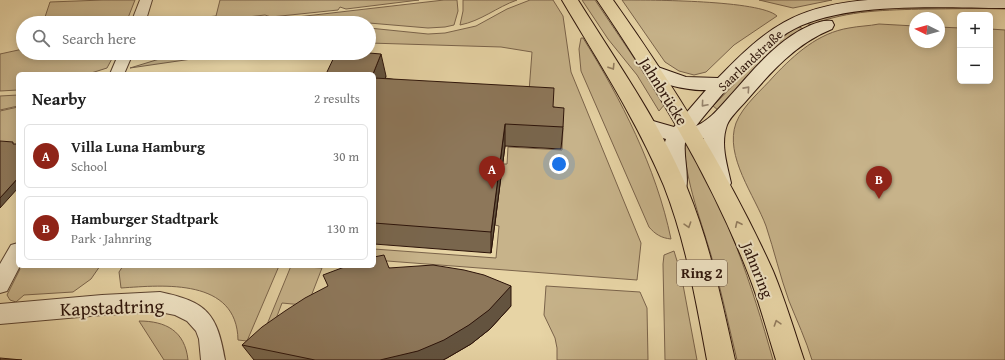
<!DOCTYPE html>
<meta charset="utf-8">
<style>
:root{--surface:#fff;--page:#f6f6f6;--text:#222;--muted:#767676;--line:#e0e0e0;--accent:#8f2418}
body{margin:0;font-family:"Gentium Book Plus",serif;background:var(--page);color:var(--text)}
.controls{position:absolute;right:12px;top:12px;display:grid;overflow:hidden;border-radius:6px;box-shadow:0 2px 10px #0003}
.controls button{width:36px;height:36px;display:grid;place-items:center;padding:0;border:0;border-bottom:1px solid var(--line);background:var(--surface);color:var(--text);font:20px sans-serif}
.compass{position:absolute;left:909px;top:12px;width:36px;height:36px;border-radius:50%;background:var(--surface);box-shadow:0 2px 10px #0003;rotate:275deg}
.you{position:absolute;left:559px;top:164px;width:14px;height:14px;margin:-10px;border:3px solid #fff;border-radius:50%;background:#1a73e8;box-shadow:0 0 0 6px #1a73e833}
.badge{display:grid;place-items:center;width:26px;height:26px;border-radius:50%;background:var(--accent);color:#fff;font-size:13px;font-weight:700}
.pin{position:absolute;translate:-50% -33px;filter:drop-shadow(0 1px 2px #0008)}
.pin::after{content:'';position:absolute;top:21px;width:14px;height:12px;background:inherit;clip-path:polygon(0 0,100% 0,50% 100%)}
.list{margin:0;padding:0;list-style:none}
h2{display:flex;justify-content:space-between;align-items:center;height:52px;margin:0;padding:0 16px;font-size:17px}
h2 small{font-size:13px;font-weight:400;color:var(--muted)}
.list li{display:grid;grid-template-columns:26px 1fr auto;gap:12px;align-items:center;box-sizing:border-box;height:64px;margin:0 8px 8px;padding:0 8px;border:1px solid var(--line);border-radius:6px}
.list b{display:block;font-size:15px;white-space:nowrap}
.list p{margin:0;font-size:13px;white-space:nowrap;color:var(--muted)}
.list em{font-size:13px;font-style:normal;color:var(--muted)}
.icon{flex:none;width:22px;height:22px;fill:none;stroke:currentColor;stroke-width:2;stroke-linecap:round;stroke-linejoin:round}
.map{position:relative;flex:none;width:1005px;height:360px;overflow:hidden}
.search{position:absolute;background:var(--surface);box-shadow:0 2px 10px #0003;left:16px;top:16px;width:360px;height:44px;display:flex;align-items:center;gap:10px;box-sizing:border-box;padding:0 14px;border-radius:22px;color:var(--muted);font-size:15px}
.panel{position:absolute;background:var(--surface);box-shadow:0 2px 10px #0003;left:16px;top:72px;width:360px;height:196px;border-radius:6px}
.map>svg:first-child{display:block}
.green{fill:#c7b38a;stroke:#7a634a}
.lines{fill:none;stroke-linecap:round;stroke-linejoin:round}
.street-casing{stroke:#5b4330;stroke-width:2}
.secondary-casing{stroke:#2c1309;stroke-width:2}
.primary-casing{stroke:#2c1309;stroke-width:2}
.street{fill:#efe3c4;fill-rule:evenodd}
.secondary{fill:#efe3c4;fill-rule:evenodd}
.primary{fill:#e7d4a5;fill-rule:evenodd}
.wall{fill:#79664d;stroke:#2c1309}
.shaded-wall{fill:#63533f;stroke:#2c1309}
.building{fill:#8d775a;stroke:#2c1309}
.oneway{stroke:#937d5f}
.oneway2{stroke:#978570}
.labels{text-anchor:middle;stroke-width:4;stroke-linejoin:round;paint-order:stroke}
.far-street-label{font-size:13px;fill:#2c1309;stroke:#efe3c4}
.shield{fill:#efe3c4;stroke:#665141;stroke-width:1}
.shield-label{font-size:15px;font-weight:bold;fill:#2c1309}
.street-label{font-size:16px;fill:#2c1309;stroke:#efe3c4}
.near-street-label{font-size:19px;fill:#2c1309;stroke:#efe3c4}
</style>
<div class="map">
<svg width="1005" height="360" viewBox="0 0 1005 360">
<rect width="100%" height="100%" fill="#e7d4a5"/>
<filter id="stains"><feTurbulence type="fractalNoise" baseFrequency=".005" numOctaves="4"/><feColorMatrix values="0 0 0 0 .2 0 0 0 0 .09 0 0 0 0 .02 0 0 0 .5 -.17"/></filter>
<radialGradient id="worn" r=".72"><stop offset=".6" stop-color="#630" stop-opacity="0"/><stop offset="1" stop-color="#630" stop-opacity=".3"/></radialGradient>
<path class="green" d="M103,0H135L126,23H43L50,2Z
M220,0H419L346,9L340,7L338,10L271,17L265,15L213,21L210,23H177L178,20L216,16Z
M444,0H457L458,11L454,25L445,27L428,28L369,23H245Z
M463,0H517C497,7 481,21 460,25L463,11Z
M530,0H553L563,16L571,72L641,243L637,280L374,260V249L496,258L499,226L495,225L502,164H507L508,147L562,150L563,128L554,127L555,107L528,105L532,52L501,47L369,43V28L428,34L445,33L476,26L507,9Z
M582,0H595L665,104L659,111L637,75L608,39Z
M622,0C650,0 760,0 777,16L734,45L706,72L694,75L679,71L665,62Z
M759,0H832L793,8Z
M1005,5V9C978,8 952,9 926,9C887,10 848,10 811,25L806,23L835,13L885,7Z
M879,24L915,26V42H939V27L960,28V81H990V29L1005,30V360H812C806,340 797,321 789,301C780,276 774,250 766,226C755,196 724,156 736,123C743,105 762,90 774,76C795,54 818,33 849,28C859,26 869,26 879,24Z
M798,26L803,29L718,110L713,106L772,45Z
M581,38H583C621,99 656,167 671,239C661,238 655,234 649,227L581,71L579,49Z
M23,49V53H115L107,68L88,74H18V90L0,91V54Z
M179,53H233L130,68Z
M18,95V106L0,110V96Z
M18,107V145L0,144V111Z
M684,141L688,142C726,209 752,285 773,360H737C729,327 722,294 713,262C702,222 685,183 684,141Z
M674,251L681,274L697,360H665L663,264L664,255Z
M15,263L18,266H100L91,279L73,292L24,295L16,302L10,300L7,295L20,269Z
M123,266H279L247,341L238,340C237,278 164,285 121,288L119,272Z
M291,266L322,268L310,299L303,305L282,303L271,332L259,344Z
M546,286L640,292L647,308L648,360H557V348L555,338L544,315Z
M139,321C166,321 185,331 188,360H164Z"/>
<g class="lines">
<g class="street-casing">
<path id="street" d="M140,0H152L145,23H131Z
M119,53H133L124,74H110Z
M18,243V266H20L7,291L0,293V264L11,245Z
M160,292C207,302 217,313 225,360H201L199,339L196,331L187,321L175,315L160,312L102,315L0,324V304L102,295Z"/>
</g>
<g class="secondary-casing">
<path id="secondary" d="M868,0H1005V8C943,8 839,0 787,33C753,56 722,94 696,126C710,120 720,107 730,96C754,69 778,39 811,25C819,22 824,20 832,21L834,25L832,29C795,44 771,72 746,101C740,108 730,117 727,125C720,144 727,164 731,183L728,189L720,191L712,189C705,175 702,154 704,138L686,142L685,143C683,158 691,182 684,194L676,197L668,194C662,182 661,152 666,139L639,131L636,126L639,121L646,119L674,127L706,90C691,91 652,84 643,71L646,67L652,65L686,77L718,78C767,27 796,6 868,0Z"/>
</g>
<g class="primary-casing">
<path id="primary" d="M562,0H578C616,61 659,121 687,188C710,244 722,302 735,360H707C696,301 686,242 664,186C637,121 598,61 562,0Z
M597,0H613C674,86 730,175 773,271C785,300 794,330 804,360H776C767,331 759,301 748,273C710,176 655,86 597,0Z"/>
</g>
<use href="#street" class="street"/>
<use href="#secondary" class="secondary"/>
<use href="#primary" class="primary"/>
</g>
<path class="wall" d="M374,74L386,76L385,78L553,107L563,127L561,149L505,146L491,253L374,244Z
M389,268L511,306L490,329L471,344L447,358L443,360H254L242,345Z"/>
<path class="shaded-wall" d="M381,54L386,76L377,100L374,87V74H373Z
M505,124V146L491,253V232Z
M18,178V188L0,208V198Z
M511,286V306L490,329L471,344L447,358L443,360H380Z"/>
<path class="building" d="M336,53H369L381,54L373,74H326Z
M374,78L554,88L553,107L564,108L563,127L505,124L491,232L374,223Z
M0,141L13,142V144H18V178L0,198Z
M384,255L389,268L433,265L464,270L484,275L511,286L489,310L469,325L444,340L418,351L380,360H315L242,345L262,327L285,311L305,298L328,286L323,275L347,266H374V257Z
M0,358L22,360H0Z"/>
<defs><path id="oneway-chevron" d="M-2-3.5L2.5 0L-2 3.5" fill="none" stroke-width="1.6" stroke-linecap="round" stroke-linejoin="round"/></defs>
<g class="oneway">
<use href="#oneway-chevron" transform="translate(612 67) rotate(58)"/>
<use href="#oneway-chevron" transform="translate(738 224) rotate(-115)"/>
<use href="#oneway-chevron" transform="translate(688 225) rotate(72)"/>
<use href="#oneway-chevron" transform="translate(777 323) rotate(-108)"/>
</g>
<g class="oneway2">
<use href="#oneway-chevron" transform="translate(747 89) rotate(-48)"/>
<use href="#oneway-chevron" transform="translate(704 104) rotate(131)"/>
</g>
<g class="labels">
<g class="far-street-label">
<text transform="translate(750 60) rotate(-43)" y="5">Saarlandstraße</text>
</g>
<rect class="shield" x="677" y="260" width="50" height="26" rx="3"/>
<g class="shield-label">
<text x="702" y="278">Ring 2</text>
</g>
<g class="street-label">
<text transform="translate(664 91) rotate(58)" y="6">Jahnbrücke</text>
<text transform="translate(758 270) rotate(68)" y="6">Jahnring</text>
</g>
<g class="near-street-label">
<text transform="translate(112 307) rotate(-2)" y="7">Kapstadtring</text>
</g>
</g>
<rect width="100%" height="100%" filter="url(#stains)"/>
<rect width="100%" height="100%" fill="url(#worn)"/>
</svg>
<div class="controls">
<button>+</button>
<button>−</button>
</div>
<svg class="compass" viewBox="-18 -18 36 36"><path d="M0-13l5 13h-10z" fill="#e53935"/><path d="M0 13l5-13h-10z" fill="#767676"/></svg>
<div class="you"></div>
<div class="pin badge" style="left:492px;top:189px">A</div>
<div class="pin badge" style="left:879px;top:199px">B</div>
<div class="search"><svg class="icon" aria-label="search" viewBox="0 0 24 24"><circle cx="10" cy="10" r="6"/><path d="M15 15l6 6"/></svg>Search here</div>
<section class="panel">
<h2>Nearby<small>2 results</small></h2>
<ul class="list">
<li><span class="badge">A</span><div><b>Villa Luna Hamburg</b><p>School</p></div><em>30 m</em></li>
<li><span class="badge">B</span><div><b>Hamburger Stadtpark</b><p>Park · Jahnring</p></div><em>130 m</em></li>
</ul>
</section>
</div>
